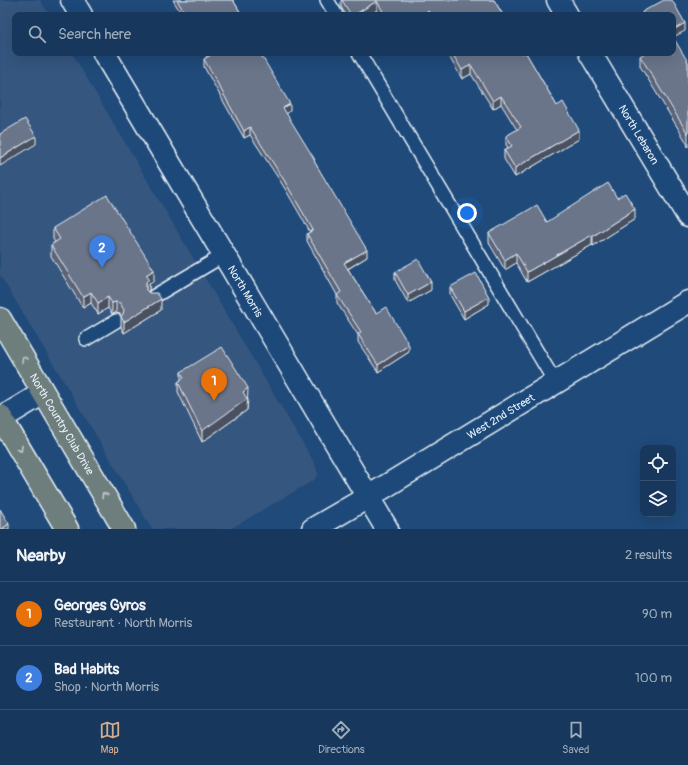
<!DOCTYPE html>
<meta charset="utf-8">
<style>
:root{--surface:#17385c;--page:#203f62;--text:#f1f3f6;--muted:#9eacbb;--line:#365272;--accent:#d6ab8b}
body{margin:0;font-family:Pangolin,sans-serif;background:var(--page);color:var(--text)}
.controls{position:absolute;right:12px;bottom:12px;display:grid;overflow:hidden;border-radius:8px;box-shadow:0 4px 16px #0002}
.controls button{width:36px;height:36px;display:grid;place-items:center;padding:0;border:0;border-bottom:1px solid var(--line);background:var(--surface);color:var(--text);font:20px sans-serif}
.you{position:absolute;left:467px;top:213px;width:14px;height:14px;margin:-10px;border:3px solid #fff;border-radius:50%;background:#1a73e8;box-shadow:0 0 0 6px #1a73e833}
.badge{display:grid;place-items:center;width:26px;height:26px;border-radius:50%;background:var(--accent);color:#fff;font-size:13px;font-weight:700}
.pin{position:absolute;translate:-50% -33px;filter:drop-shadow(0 1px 2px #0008)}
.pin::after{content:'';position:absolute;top:21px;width:14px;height:12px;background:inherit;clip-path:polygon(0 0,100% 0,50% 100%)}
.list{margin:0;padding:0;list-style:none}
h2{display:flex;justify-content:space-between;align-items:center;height:52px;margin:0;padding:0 16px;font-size:17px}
h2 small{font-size:13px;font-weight:400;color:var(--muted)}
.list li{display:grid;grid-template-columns:26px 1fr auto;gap:12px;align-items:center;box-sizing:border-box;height:64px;padding:0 16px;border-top:1px solid var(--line)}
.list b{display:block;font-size:15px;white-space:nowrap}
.list p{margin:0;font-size:13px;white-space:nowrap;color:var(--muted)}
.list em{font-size:13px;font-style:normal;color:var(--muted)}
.icon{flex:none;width:22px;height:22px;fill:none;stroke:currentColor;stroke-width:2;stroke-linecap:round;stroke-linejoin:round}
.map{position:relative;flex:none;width:688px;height:529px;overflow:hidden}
.search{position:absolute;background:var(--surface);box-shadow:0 4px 16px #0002;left:12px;right:12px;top:12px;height:44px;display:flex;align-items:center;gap:10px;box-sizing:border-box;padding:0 14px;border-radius:8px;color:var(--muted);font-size:15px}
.sheet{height:180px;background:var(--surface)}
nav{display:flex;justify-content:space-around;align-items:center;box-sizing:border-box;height:56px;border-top:1px solid var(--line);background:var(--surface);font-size:11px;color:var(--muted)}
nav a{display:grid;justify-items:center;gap:2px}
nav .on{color:var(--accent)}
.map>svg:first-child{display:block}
.built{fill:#36577f}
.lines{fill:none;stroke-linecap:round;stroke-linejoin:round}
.lane-casing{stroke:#e8f1f8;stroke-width:16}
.street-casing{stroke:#e8f1f8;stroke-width:25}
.primary-casing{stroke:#e8f1f8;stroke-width:25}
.lane{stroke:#1f4a7a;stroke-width:13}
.street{stroke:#1f4a7a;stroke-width:22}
.primary{stroke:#6d7e7c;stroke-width:22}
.wall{fill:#5b6477;stroke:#e8f1f8}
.shaded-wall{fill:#4a5161;stroke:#e8f1f8}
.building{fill:#6a748a;stroke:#e8f1f8}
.oneway{stroke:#c3ced3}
.labels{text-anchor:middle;stroke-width:3;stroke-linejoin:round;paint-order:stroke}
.street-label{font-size:11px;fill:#e8f1f8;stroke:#1f4a7a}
</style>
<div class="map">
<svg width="688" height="529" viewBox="0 0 688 529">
<rect width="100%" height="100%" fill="#1f4a7a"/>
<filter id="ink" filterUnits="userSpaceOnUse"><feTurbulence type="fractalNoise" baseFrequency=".025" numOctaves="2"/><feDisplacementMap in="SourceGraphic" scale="8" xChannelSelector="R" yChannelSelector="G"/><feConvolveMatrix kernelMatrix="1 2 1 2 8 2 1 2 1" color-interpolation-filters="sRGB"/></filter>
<g filter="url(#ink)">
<path class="built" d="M0,0H40L49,15H15V53H72L315,464L318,474L314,480L230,529H152L0,275Z"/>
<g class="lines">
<g class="lane-casing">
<path id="lane" d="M327,0L336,15
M359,53L555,382
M153,297L224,255
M86,339L116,321"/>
</g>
<g class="street-casing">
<g id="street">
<path d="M72,0L81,15"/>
<path d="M558,0L567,15"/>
<path id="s1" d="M104,53L387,529"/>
<path id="s2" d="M590,53L688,216"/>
<path d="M0,419L43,393"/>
<path id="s3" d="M313,529L368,497L688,302"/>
</g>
</g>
<g class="primary-casing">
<g id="primary">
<path id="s4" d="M0,319L124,529"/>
<path d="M0,416L67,529"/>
</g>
</g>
<use href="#lane" class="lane"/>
<use href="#street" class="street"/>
<use href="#primary" class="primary"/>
</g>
<path class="wall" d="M173,0H233L242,15H182Z
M341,0H494L503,15H380L377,10L369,15H346L341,7Z
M205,53H260L290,111L286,114L315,163L367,257L348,269L376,313L409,352L378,372L358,342V335L337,303V295L307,241V234L310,232L284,187L250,135L244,138L204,67V59L207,57Z
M447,53H526L557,106L579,139L515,177L504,159V150L508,148L506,145V136L517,130L501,104L493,109L471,74L462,79Z
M640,56L688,62V147L687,143L640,66Z
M617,198L635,219L593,246L592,245L527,282L516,263L505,270L489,243V233L547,222Z
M53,228L154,281L149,284V290L148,291L161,310L124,333L121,327V316L120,314L116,313L112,314L108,308L98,314L91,303L83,308L51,256V245L55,242L53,239Z
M395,272L431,290L408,303L395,280Z
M450,287L489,304L464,319L450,295Z
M181,372L248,399L247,410L202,442L178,392V382L181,380Z"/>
<path class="shaded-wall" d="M377,1V10L369,15H354Z
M428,11V15H422Z
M685,23V31L673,37V30Z
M471,65V74L462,79V70Z
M501,96V104L493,109V101Z
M290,104V111L283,116V108Z
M250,127V135L244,138V131Z
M579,130V139L515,177V168Z
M36,136V144L0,166V158Z
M635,209V219L593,246V236Z
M592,235V245L527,282V272Z
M367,250V257L344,271V263Z
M516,253V263L505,270V260Z
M154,270V281L149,284V290L146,293V275Z
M431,282V290L408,303V295Z
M91,292V303L83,308V297Z
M108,297V308L98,314V303Z
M489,297V304L464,319V311Z
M161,299V310L124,333V322Z
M116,302V313L112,314V303Z
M409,345V352L378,372V365Z
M248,388L247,410L202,442V431L243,392Z
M9,524V529H2Z"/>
<path class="building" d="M177,0H233L242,15H186Z
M342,0H494L503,15H431L428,11L422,15H385L377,1L354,15H351Z
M664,0H672L685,23L673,30V15H643L642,12Z
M673,37L688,62V134L640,56L645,53H673Z
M209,53H260L290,104L283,108L315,160L314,161L367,250L344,263L376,313L386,307L409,345L378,365L358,334L361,332L337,295L341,292L307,234L313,230L284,180L250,127L244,131L204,59L211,55Z
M452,53H526L557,106L563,102L579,130L515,168L504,150L512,146L506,136L521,127L501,96L493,101L471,65L462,70Z
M25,119L36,136L0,158V134Z
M608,183L617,198L625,193L635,209L593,236L592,235L527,272L516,253L505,260L489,233L537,205L547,222Z
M107,195L154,270L146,275L149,279L146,282V290L149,293H157L161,299L124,322L121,317L123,314L124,310L120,303L116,302L112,303L108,297L98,303L91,292L83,297L51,245L60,239L53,228Z
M418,259L431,282L408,295L395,272Z
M476,273L489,297L464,311L450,287Z
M222,347L248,388L243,392L247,399L202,431L178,382L184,378L181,372Z
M0,509L9,524L2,529H0Z"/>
<defs><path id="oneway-chevron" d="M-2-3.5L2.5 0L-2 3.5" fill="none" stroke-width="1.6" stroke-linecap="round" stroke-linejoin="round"/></defs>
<g class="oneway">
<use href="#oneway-chevron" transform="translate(24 359) rotate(-120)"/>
<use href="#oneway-chevron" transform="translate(20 449) rotate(60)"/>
<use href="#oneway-chevron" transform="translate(104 495) rotate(-121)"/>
</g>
</g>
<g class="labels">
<g class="street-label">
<text dy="4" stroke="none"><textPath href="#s2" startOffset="95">North Lebaron</textPath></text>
<text dy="4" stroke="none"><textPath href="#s1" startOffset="277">North Morris</textPath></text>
<text dy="4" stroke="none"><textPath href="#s3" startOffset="219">West 2nd Street</textPath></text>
<text dy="4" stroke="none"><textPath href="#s4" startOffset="122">North Country Club Drive</textPath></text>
</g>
</g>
</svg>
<div class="controls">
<button><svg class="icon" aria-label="locate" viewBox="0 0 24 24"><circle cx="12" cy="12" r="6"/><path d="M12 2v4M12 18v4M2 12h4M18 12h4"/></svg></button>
<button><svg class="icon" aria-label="layers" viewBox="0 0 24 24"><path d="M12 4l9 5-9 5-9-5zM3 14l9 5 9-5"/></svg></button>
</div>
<div class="you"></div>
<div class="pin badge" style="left:214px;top:401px;background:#e8710a">1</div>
<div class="pin badge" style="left:102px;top:268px;background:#3f7fe0">2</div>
<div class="search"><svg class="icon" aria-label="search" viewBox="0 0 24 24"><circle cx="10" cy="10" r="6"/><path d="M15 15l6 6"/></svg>Search here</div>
</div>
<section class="sheet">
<h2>Nearby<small>2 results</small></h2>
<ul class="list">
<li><span class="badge" style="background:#e8710a">1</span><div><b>Georges Gyros</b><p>Restaurant · North Morris</p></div><em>90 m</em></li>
<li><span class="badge" style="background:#3f7fe0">2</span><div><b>Bad Habits</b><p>Shop · North Morris</p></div><em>100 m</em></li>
</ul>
</section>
<nav>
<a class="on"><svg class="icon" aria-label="map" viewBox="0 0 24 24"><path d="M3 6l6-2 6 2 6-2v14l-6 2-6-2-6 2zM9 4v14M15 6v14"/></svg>Map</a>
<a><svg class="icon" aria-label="directions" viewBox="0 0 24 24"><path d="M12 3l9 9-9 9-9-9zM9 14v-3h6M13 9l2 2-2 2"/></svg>Directions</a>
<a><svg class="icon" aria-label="saved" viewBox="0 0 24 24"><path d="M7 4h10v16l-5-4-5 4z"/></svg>Saved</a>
</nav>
